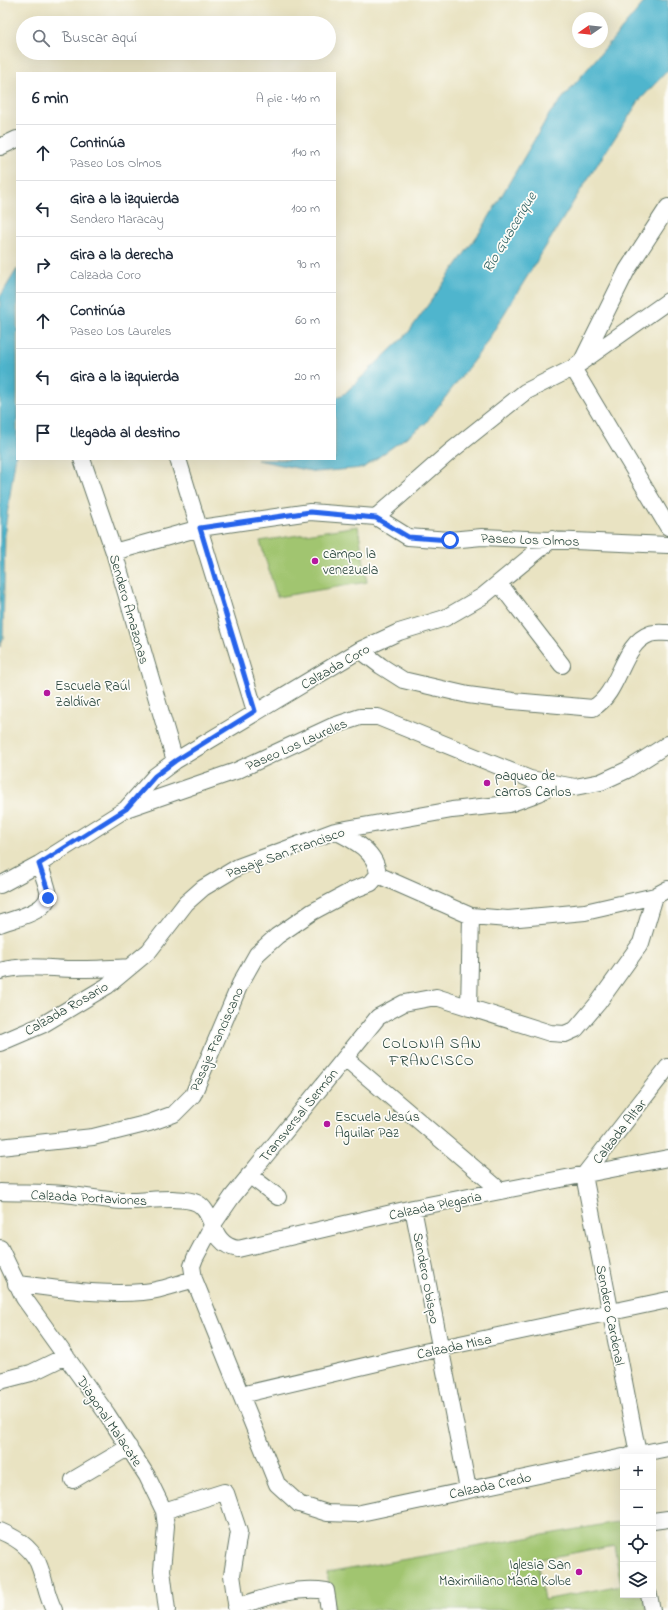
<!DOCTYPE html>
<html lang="es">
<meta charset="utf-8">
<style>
:root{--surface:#fff;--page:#f6f6f7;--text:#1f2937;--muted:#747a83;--line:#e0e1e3}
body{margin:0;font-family:"Indie Flower",sans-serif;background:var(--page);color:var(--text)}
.controls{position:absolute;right:12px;bottom:12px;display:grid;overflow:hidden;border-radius:0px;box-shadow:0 4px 16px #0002}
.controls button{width:36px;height:36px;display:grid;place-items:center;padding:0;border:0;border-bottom:1px solid var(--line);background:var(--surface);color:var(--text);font:20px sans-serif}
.compass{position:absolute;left:572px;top:12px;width:36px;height:36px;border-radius:50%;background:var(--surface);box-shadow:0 4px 16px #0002;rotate:256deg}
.stop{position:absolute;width:12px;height:12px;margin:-9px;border:3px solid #2563eb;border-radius:50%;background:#fff}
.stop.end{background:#2563eb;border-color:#fff;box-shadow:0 1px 4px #0008}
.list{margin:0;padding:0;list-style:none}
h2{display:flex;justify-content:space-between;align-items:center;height:52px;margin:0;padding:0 16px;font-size:17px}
h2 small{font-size:13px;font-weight:400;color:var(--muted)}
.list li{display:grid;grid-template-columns:26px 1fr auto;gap:12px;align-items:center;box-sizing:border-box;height:56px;padding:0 16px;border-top:1px solid var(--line)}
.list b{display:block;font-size:15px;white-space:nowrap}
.list p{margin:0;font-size:13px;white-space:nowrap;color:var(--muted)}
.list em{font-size:13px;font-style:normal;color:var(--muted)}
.icon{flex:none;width:22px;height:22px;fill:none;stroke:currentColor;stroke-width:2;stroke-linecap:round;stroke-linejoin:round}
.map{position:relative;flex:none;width:668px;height:1610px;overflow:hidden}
.search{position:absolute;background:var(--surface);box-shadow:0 4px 16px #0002;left:16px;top:16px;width:320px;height:44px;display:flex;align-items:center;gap:10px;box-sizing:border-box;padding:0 14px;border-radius:22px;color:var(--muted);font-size:15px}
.panel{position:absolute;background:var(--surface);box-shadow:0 4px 16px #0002;left:16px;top:72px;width:320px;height:388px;border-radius:0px}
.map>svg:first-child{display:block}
.green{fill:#a1c56f;stroke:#608152;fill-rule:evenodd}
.water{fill:#4fb5cd;stroke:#377980}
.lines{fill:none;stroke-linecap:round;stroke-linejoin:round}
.minor-casing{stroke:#676;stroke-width:18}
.minor{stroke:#fff;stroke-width:16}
.route{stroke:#2563eb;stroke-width:5}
.poi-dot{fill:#b5179e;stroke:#fdfcf7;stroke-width:1.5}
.labels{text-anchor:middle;stroke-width:3.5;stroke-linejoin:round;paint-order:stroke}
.street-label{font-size:14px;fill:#1f3d34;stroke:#fdfcf7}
.poi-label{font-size:14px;fill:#1f3d34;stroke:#fdfcf7;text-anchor:start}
.water-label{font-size:15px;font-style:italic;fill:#2d6162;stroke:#fdfcf7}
.neighbourhood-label{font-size:15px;letter-spacing:1px;fill:#1f3d34;stroke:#fdfcf7}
</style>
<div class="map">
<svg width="668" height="1610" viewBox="0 0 668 1610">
<rect width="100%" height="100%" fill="#fdfcf7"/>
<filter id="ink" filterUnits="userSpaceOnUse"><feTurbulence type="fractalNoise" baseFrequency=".025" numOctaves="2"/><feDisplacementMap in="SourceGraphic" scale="8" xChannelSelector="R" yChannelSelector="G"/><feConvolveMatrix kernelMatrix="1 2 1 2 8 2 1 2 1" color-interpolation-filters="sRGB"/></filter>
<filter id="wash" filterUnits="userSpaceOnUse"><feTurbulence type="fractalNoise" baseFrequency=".012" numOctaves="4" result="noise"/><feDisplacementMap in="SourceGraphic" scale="16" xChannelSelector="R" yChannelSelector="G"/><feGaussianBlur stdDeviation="0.9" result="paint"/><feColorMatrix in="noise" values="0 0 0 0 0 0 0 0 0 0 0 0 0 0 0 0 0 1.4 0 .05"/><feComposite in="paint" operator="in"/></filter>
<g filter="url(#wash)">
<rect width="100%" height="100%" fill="#e9e3c2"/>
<path class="green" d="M358,526L367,582L277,597L260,541Z
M623,1521V1595H644L647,1610H334L327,1573ZM614,1545L621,1585L544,1600L537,1560Z"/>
<path class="water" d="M646,0H668V70L639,101L582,188L483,348L425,424L363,468L316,472L257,460L335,459V398L344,394L408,333L482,229L550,113Z
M17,269V447L5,529L3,638L0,647V297Z"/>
</g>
<g filter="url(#ink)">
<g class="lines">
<g class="minor-casing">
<path id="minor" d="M0,147L17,139
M581,363L627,270L668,207
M573,368L668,527
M82,459L114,552L175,761
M178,459L255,711
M376,517L451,451L525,392L573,368L668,301
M114,552L200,528L310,512L376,517L408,537L450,540L482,537L668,545
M499,583L562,665
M360,650L381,666L403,680L468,695L513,701L593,708C621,692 621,644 650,634C655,632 662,633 668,633
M126,809L155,776L175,761L360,650L399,632L445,618L483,596L552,539
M335,831C354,840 377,852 378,875
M378,875L471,916L508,919L585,912L655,896
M0,885L39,864L126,809L236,771L333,726L360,717H378L530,779L575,787L601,782L627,770L668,744
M0,924C15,918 51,912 48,891C46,882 42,872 39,864
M0,971C25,964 51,969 77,969C95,969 112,968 130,967
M469,1008L471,916
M0,1043L42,1025L107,986L149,951L186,903L203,888L238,867L335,831L452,810L509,804L539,793L554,783
M345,1058L501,1191
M0,1147L93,1137L149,1123L174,1114L193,1095L240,984L257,954L277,936L312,912L353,890L371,883L378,875
M249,1175L278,1197
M0,1192C21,1193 43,1192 64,1194C83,1196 102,1200 122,1201C142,1202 181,1195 197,1203C215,1212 209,1244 238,1249L413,1208L668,1158
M413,1208L468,1489
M0,1248L24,1298L107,1414L147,1476L164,1511L166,1526L162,1570L167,1610
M16,1284C58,1288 101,1296 143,1292C160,1291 177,1284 194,1279
M0,1381L31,1373L66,1356
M241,1395L441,1348L668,1300
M638,1454L584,1175L668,1067
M629,1456L668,1448
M623,1457L356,1514L327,1513L299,1504L277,1484L194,1279L192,1266L195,1258L212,1226L232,1197L378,1017L404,1003L436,997L550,1033L565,1034L576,1029L598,1003L641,943L655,896L668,889
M73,1480L129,1447
M164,1511L224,1492L226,1493L239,1532L232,1575L237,1610
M653,1521L668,1519
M0,1531C17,1538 34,1549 40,1568C45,1582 47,1597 54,1610
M649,1595L652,1610
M236,1607C264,1598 295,1586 326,1591L329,1610"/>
</g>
<use href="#minor" class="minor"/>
</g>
</g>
<g class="lines" filter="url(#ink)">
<path class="route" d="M48,898V891L39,864L126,809L155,776L175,761L255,711L200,528L310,512L376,518L408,537L450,540"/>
</g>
<g class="poi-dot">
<circle cx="315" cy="561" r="4"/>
<circle cx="47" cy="693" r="4"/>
<circle cx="487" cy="783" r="4"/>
<circle cx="327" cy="1124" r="4"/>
<circle cx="579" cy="1572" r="4"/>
</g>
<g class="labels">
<g class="street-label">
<text transform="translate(530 539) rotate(2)" y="5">Paseo Los Olmos</text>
<text transform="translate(130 609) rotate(74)" y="5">Sendero Amazonas</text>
<text transform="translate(335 666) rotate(-30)" y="5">Calzada Coro</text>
<text transform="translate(296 744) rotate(-24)" y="5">Paseo Los Laureles</text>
<text transform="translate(285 852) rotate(-20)" y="5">Pasaje San Francisco</text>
<text transform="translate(66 1008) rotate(-30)" y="5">Calzada Rosario</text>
<text transform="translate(216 1039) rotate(-66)" y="5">Pasaje Franciscano</text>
<text transform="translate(298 1115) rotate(-51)" y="5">Transversal Sermón</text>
<text transform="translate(619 1131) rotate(-52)" y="5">Calzada Altar</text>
<text transform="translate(89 1197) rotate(3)" y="5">Calzada Portaviones</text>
<text transform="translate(435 1205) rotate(-12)" y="5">Calzada Plegaria</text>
<text transform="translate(427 1278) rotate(79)" y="5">Sendero Obispo</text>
<text transform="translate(611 1315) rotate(79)" y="5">Sendero Cardenal</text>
<text transform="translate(454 1346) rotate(-12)" y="5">Calzada Misa</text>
<text transform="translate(110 1421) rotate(56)" y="5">Diagonal Malacate</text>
<text transform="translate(490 1485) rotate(-12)" y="5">Calzada Credo</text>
</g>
<g class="poi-label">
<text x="323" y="558">campo la<tspan x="323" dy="16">venezuela</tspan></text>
<text x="55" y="690">Escuela Raúl<tspan x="55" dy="16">Zaldívar</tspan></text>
<text x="495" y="780">paqueo de<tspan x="495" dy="16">carros Carlos</tspan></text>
<text x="335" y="1121">Escuela Jesús<tspan x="335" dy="16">Aguilar Paz</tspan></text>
<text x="571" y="1569" text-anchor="end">Iglesia San<tspan x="571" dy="16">Maximiliano María Kolbe</tspan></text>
</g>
<g class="water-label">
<text transform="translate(509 232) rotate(-59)" y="5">Río Guacerique</text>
</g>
<g class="neighbourhood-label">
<text x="432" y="1048">COLONIA SAN<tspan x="432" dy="17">FRANCISCO</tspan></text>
</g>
</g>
</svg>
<div class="controls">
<button>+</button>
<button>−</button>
<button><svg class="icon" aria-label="locate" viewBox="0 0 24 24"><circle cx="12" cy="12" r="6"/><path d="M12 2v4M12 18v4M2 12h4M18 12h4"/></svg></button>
<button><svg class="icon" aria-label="layers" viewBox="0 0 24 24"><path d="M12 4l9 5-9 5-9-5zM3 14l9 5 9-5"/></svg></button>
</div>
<svg class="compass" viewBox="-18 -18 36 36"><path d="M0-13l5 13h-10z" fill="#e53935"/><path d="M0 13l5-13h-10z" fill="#747a83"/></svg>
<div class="stop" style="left:450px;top:540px"></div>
<div class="stop end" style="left:48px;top:898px"></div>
<div class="search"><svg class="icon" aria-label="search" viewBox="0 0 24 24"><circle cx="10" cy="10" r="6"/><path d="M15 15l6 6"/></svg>Buscar aquí</div>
<section class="panel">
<h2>6 min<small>A pie · 410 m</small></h2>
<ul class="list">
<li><svg class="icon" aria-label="ahead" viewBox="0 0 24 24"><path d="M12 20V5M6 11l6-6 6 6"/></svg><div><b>Continúa</b><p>Paseo Los Olmos</p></div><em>140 m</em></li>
<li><svg class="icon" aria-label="left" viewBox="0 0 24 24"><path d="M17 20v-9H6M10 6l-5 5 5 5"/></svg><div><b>Gira a la izquierda</b><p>Sendero Maracay</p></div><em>100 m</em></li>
<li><svg class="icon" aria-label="right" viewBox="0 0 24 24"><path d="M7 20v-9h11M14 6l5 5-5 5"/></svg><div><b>Gira a la derecha</b><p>Calzada Coro</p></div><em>90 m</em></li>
<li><svg class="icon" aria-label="ahead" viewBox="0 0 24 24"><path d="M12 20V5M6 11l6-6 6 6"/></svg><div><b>Continúa</b><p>Paseo Los Laureles</p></div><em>60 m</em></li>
<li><svg class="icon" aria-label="left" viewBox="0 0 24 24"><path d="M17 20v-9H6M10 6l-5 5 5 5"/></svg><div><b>Gira a la izquierda</b></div><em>20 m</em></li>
<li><svg class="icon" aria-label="arrive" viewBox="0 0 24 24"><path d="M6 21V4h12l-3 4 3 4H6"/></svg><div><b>Llegada al destino</b></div></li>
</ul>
</section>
</div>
